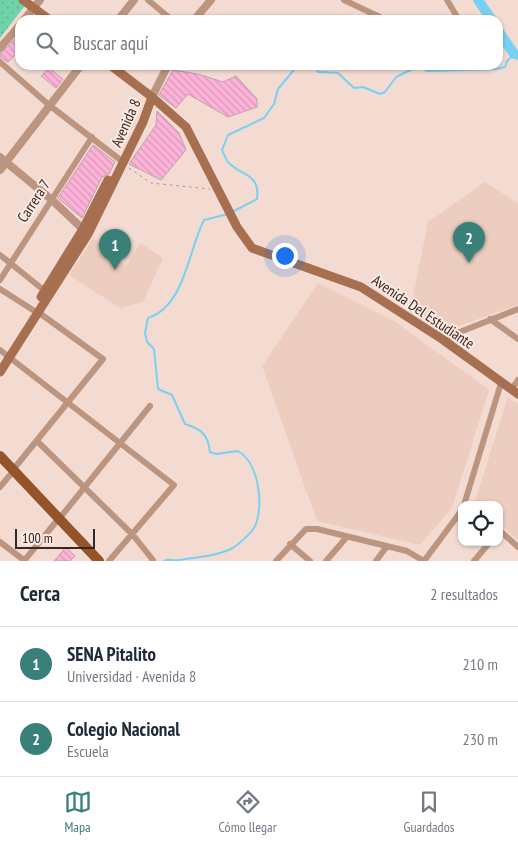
<!DOCTYPE html>
<html lang="es">
<meta charset="utf-8">
<style>
:root{--surface:#fff;--page:#f6f6f7;--text:#1f2937;--muted:#747a83;--line:#e0e1e3;--accent:#398079}
body{margin:0;font-family:"PT Sans Narrow",sans-serif;background:var(--page);color:var(--text)}
.controls{position:absolute;right:15px;bottom:15px;display:grid;overflow:hidden;border-radius:10px;box-shadow:0 1px 4px #0004}
.controls button{width:45px;height:45px;display:grid;place-items:center;padding:0;border:0;border-bottom:1px solid var(--line);background:var(--surface);color:var(--text);font:25px sans-serif}
.scale{position:absolute;left:15px;bottom:12px;width:80px;box-sizing:border-box;padding-left:5px;border:2px solid #332926;border-top:0;font-size:14px;line-height:18px;white-space:nowrap;color:#332926;-webkit-text-stroke:4px #fee9e1;paint-order:stroke}
.you{position:absolute;left:284px;top:255px;width:18px;height:18px;margin:-12px;border:4px solid #fff;border-radius:50%;background:#1a73e8;box-shadow:0 0 0 8px #1a73e833}
.badge{display:grid;place-items:center;width:32px;height:32px;border-radius:50%;background:var(--accent);color:#fff;font-size:16px;font-weight:700}
.pin{position:absolute;translate:-50% -41px;filter:drop-shadow(0 1px 2px #0008)}
.pin::after{content:'';position:absolute;top:26px;width:18px;height:15px;background:inherit;clip-path:polygon(0 0,100% 0,50% 100%)}
.list{margin:0;padding:0;list-style:none}
h2{display:flex;justify-content:space-between;align-items:center;height:65px;margin:0;padding:0 20px;font-size:21px}
h2 small{font-size:16px;font-weight:400;color:var(--muted)}
.list li{display:grid;grid-template-columns:32px 1fr auto;gap:15px;align-items:center;box-sizing:border-box;height:75px;padding:0 20px;border-top:1px solid var(--line)}
.list b{display:block;font-size:19px;white-space:nowrap}
.list p{margin:0;font-size:16px;white-space:nowrap;color:var(--muted)}
.list em{font-size:16px;font-style:normal;color:var(--muted)}
.icon{flex:none;width:28px;height:28px;fill:none;stroke:currentColor;stroke-width:2;stroke-linecap:round;stroke-linejoin:round}
.map{position:relative;flex:none;width:518px;height:561px;overflow:hidden}
.search{position:absolute;background:var(--surface);box-shadow:0 1px 4px #0004;left:15px;right:15px;top:15px;height:55px;display:flex;align-items:center;gap:12px;box-sizing:border-box;padding:0 18px;border-radius:15px;color:var(--muted);font-size:19px}
.sheet{height:215px;background:var(--surface)}
nav{display:flex;justify-content:space-around;align-items:center;box-sizing:border-box;height:70px;border-top:1px solid var(--line);background:var(--surface);font-size:14px;color:var(--muted)}
nav a{display:grid;justify-items:center;gap:2px}
nav .on{color:var(--accent)}
.map>svg:first-child{display:block}
.built{fill:#edcdc0}
.park{fill:url(#park-dots)}
.lines{fill:none;stroke-linecap:round;stroke-linejoin:round}
.stream{stroke:#78d1f4;stroke-width:2}
.river{stroke:#78d1f4;stroke-width:10}
.building{fill:url(#building-back-hatch);stroke:#baa3ae}
.path{stroke:#a8958d;stroke-width:1;stroke-dasharray:2.5 4;stroke-linecap:butt}
.minor{stroke:#bb957f;stroke-width:6}
.tertiary{stroke:#bb957f;stroke-width:8}
.secondary{stroke:#a66f4f;stroke-width:9}
.primary{stroke:#955329;stroke-width:10}
.labels{text-anchor:middle;stroke-width:4;stroke-linejoin:round;paint-order:stroke}
.street-label{font-size:15px;fill:#332926;stroke:#fee9e1}
</style>
<div class="map">
<svg width="518" height="561" viewBox="0 0 518 561">
<defs>
<pattern id="park-dots" width="8" height="8" patternUnits="userSpaceOnUse" patternTransform="scale(1.25)"><rect width="8" height="8" fill="#6ed3a9"/><path d="M2 2h.1M6 6h.1" fill="none" stroke="#60b591" stroke-width="1.8" stroke-linecap="round"/></pattern>
<pattern id="building-back-hatch" width="6" height="6" patternUnits="userSpaceOnUse" patternTransform="scale(1.25)"><rect width="6" height="6" fill="#fdb2d8"/><path d="M-1 5l2 2M0 0l6 6M5-1l2 2" fill="none" stroke="#d999b9"/></pattern>
</defs>
<rect width="100%" height="100%" fill="#f4dbd1"/>
<path class="built" d="M485,182L518,203V305L445,331L410,311L428,222Z
M93,238L126,266L140,243L163,258L143,302L120,308L69,275Z
M318,283L396,322L489,390L452,508L420,545L317,521L262,366Z
M508,397L518,404V540L499,523V505H479L475,501Z"/>
<path class="park" d="M0,0H22L27,3L0,38Z"/>
<g class="lines">
<path class="stream" d="M314,65L318,72L338,73L354,88L363,87L380,94L385,92L396,77L417,67L428,71L497,69L505,67L507,61L514,54
M232,212L257,199C260,174 244,177 230,164C226,161 224,154 222,150L228,135L264,118L274,104L278,89L298,65
M164,561C168,558 173,561 178,560C195,558 215,556 231,549C237,546 250,534 254,528C265,508 259,463 238,451L216,454L210,452C208,435 202,429 185,424L172,395L158,389L154,349L147,342L145,333L148,318C185,306 188,251 204,220L228,214"/>
<path class="river" d="M478,0L492,20
M498,30L514,54L518,55"/>
</g>
<path class="building" d="M20,34V50L8,62L0,57V54Z
M49,68L63,79L56,88L41,76Z
M173,70L198,74L223,82L236,76L257,99V107L228,117L188,94L176,108L159,95Z
M157,111L179,133L186,150L161,180L129,164L156,125Z
M93,145L115,162L109,174L102,177L82,218L58,198Z
M66,547L75,556L70,561H54Z"/>
<g class="lines">
<path class="path" d="M129,168L151,183L210,189"/>
<path class="minor" d="M148,0L172,20
M344,0L384,19
M447,0L459,20
M0,62L49,105L123,162
M0,255L45,291
M0,280L92,137
M0,289L33,310
M490,319L518,339
M442,339L518,309
M0,350L174,485L109,561
M512,389L518,380
M37,441L133,535L153,560
M12,471L103,359L38,312
M0,487L10,475
M464,505L501,383
M59,519L150,406
M499,530L518,547
M0,542L25,561
M290,544L310,561
M24,561L55,523
M276,561L306,529H317L407,551L424,561
M326,561L346,538
M376,561L387,546
M424,561L462,510
M474,561L490,542"/>
<path class="tertiary" d="M24,20L40,0
M118,20L134,0
M194,20L211,0
M0,48L20,25
M152,97L168,65
M0,157L52,200L87,233
M0,170L81,65"/>
<path class="secondary" d="M23,0L50,20
M110,65L152,97L186,127L237,227L252,248L361,287L442,339L518,394
M41,297L83,229L108,180
M0,372L88,234L143,122L152,97"/>
<path class="primary" d="M0,456L99,561"/>
</g>
<g class="labels">
<g class="street-label">
<text transform="translate(126 123) rotate(-66)" y="5">Avenida 8</text>
<text transform="translate(34 201) rotate(-57)" y="5">Carrera 7</text>
<text transform="translate(423 312) rotate(34)" y="5">Avenida Del Estudiante</text>
</g>
</g>
</svg>
<div class="controls">
<button><svg class="icon" aria-label="locate" viewBox="0 0 24 24"><circle cx="12" cy="12" r="6"/><path d="M12 2v4M12 18v4M2 12h4M18 12h4"/></svg></button>
</div>
<div class="scale">100 m</div>
<div class="you"></div>
<div class="pin badge" style="left:115px;top:270px">1</div>
<div class="pin badge" style="left:469px;top:263px">2</div>
<div class="search"><svg class="icon" aria-label="search" viewBox="0 0 24 24"><circle cx="10" cy="10" r="6"/><path d="M15 15l6 6"/></svg>Buscar aquí</div>
</div>
<section class="sheet">
<h2>Cerca<small>2 resultados</small></h2>
<ul class="list">
<li><span class="badge">1</span><div><b>SENA Pitalito</b><p>Universidad · Avenida 8</p></div><em>210 m</em></li>
<li><span class="badge">2</span><div><b>Colegio Nacional</b><p>Escuela</p></div><em>230 m</em></li>
</ul>
</section>
<nav>
<a class="on"><svg class="icon" aria-label="map" viewBox="0 0 24 24"><path d="M3 6l6-2 6 2 6-2v14l-6 2-6-2-6 2zM9 4v14M15 6v14"/></svg>Mapa</a>
<a><svg class="icon" aria-label="directions" viewBox="0 0 24 24"><path d="M12 3l9 9-9 9-9-9zM9 14v-3h6M13 9l2 2-2 2"/></svg>Cómo llegar</a>
<a><svg class="icon" aria-label="saved" viewBox="0 0 24 24"><path d="M7 4h10v16l-5-4-5 4z"/></svg>Guardados</a>
</nav>
